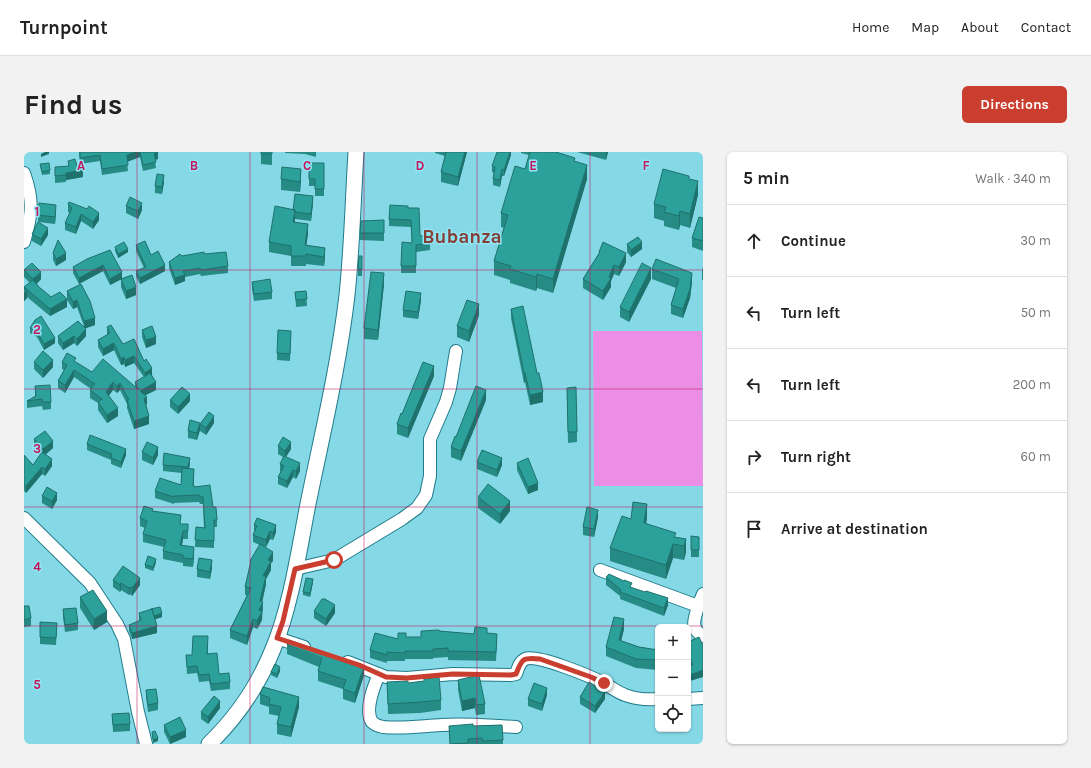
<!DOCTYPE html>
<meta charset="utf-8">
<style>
:root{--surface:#fff;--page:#f2f2f2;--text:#222;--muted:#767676;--line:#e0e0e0;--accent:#ca3e2f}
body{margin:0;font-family:Karla,sans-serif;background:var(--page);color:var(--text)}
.controls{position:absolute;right:12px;bottom:12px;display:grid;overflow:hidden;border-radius:6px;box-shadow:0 1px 3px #0004}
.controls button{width:36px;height:36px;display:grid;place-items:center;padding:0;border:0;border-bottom:1px solid var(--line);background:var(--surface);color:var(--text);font:20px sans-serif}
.stop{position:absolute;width:12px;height:12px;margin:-9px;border:3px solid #ca3e2f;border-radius:50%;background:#fff}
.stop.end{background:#ca3e2f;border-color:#fff;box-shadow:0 1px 4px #0008}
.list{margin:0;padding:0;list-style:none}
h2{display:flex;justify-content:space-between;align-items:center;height:52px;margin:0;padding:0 16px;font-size:17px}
h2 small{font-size:13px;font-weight:400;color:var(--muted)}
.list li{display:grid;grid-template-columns:26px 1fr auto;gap:12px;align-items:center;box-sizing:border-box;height:72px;padding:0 16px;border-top:1px solid var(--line)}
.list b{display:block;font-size:15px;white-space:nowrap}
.list em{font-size:13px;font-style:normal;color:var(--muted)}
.icon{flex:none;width:22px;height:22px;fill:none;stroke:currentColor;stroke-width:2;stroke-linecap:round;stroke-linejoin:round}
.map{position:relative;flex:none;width:679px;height:592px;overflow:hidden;border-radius:6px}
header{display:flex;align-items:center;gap:24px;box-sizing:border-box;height:56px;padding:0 20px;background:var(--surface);border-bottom:1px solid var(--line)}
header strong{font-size:19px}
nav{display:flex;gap:22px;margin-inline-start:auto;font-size:14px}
.intro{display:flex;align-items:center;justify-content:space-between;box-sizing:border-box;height:96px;padding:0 24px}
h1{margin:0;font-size:28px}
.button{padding:10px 18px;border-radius:6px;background:var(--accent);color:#fff;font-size:14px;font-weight:700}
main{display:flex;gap:24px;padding:0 24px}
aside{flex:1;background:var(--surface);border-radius:6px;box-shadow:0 1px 3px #0004}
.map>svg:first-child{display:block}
.green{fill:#ec8ee5}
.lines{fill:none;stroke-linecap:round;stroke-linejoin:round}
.minor-casing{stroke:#207b89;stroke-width:14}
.major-casing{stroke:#207b89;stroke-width:17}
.minor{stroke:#fff;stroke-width:12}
.major{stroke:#fff;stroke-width:15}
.wall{fill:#268a85}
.shaded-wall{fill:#1f716c}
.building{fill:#2ca19b;stroke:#1f716c}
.route{stroke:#ca3e2f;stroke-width:5}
.grid{fill:none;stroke:#c2185b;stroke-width:1;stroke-opacity:0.55}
.labels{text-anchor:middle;stroke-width:3;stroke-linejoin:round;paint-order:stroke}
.town-label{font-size:19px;font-weight:bold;fill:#853e34;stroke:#92e5f4}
.grid-label{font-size:13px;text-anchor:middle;font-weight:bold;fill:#c2185b;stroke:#92e5f4;stroke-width:3;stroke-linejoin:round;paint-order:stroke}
</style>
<header>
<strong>Turnpoint</strong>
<nav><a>Home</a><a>Map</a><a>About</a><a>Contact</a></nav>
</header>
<div class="intro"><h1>Find us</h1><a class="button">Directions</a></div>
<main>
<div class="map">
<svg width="679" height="592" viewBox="0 0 679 592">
<rect width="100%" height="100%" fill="#85d8e6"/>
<path class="green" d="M569,179H678L679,334H570Z"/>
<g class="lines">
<g class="minor-casing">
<path id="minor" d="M0,21C10,49 8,63 0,90
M0,366L66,431L93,472L100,487L114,560L122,592
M271,417L310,408L378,367L393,356L402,343L406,324V287L422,250L426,236L432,199
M576,418L674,454L679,442
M674,454C671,467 665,476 679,484
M253,486L280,495
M324,510L362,525L383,526L429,522L487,523L492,522C494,517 495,510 501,507C513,502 566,524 579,531C587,535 593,540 601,543C612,547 622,548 634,547
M355,522C350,534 340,558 348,570C351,573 354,574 359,575C378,577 398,574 417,573C442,571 467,574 492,575
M664,547L679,546"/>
</g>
<g class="major-casing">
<path id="major" d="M185,592C212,566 235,532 249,497C267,454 275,398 284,352C298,283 315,213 323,143C328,96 329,48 332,0"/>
</g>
<use href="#minor" class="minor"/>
<use href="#major" class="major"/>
</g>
<path class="wall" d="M55,0H134V7L131,8L132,16L119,19L116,5L103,9L104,19L78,23L76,9L56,12Z
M237,0H248V13L237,12Z
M261,0H292V5L281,2L261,1Z
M411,0H443L434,34L417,30V20L421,4L411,1Z
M487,0V3L480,24H478L476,35L469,33V27L470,21L468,20V14Z
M497,0H532L551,9L563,27L529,141L513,136L512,139L486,131V128L470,123V109L480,76L477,75V61L501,17L505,3L497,1Z
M553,0H584L582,8Z
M44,9L53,14L59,25L42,28V30L31,31V15H44Z
M285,11H300V44H291V34H285Z
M16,12L26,18V22L18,23Z
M257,27L277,28L276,40L257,38Z
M665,27L674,43L666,76L656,73L655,78L640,74V69L630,66V52Z
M140,30L138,42L131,41V34Z
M289,51L287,69L271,67V71L284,82L282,93L301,96V106L300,114L282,112V114H267V104L245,100V90L269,58Z
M44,52L75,68L69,77L57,69L52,82L41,78V71L46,61L44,60Z
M102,54L118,58L114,67L102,61Z
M384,56L396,84L406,91V98L392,100V121H377V114L388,91L387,75L365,74V67Z
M32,60L31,72L14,70V63Z
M679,66V99L668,95V86Z
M360,68V89L336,88V81Z
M8,82L24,83L17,94L8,89Z
M603,92L618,97L607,105L603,100Z
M112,93L141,119L116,132L112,125V119L120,116L112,99Z
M91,95L104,100L94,106L91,99Z
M86,98L98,127L112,143L102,147L97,135V127L86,133L79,119L55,132L49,121V115Z
M575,100L602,110L595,124L590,122L587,129V135L579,148L559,136V127L575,101Z
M29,101L42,108L32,114L29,108Z
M180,102L204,114V121L177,124L176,122L161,125V129L151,133L145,116V110L158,104Z
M338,104V124H334V117Z
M679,115V128H678V118Z
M628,117L668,130L666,146L659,166L647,162V153L652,136L628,127Z
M0,118L17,127L13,132L15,135L27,145L43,147V139L57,132L71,173L61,176L62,184L53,194L50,191L39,198L34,191V184L60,174L53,155L49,157L43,148V155L26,164L3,145V146L0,149V135L6,131L0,125Z
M627,127L605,170L596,165V155Z
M228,130L248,140V147L230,149L228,137Z
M360,132L354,188L340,187V176Z
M282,139L283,154L272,155L271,140Z
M397,148L394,167L379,165V158Z
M487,157L519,250L506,253L501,230L500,231L487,166Z
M455,163L445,190L433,185V174Z
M83,175L99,192L120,209L128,223L132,238L121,243L123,252L122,253L125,272L110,277L103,256V252L96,238L93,241L89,238L84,244L94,264L83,271L74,258V251L66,246V238L67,237L50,225L41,241L34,236V229L40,218L38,217V210H52L68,220L111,235V230L120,225L110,211L101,215L100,212L97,213L90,198L79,204L74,195V188L83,183Z
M6,176L31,191L20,198L13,185L6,181Z
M118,178L132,192L122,196L118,185Z
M267,186L266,209L253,208V201Z
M10,210L29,215L19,226L10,217Z
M410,224L384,286L373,282V272L378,262Z
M11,234L27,250V257L19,258L18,254L3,256V249L11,244Z
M543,236L553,280V290L544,291Z
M146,248L166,249L154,262L146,255Z
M462,248L437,309L427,305V295L432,285Z
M190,271L182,283L176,279V272Z
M176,278L173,288L164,286V279Z
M10,287L29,296L21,302L28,314L21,324L18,322L2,341L0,339V303L9,313L17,302L10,295Z
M63,292L102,303L97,316L87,312V308L63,298Z
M254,294L267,297L262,305L276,319L272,327L269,325L263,336L254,332V325L257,320L256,319V312L259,305L254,302Z
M118,300L134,303L129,313L118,308Z
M453,310L478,313L473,325L453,317Z
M493,311L514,338L504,342L493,318Z
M166,312L165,316L170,324V335L189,355L193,368V375H190V396L171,395L172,375L180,376L179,352H176L175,350L150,351V352L131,346V339L157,333L158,321L139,319V313Z
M18,344L33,348L28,357L18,351Z
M454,345L486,359L476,372L454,356Z
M129,359L157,372H164V387H159L158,394L170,403L169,415L159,414V411L139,407V399L140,395L119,390V382L121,376L116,374V366Z
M574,365L570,385L559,383V375Z
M623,366L622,371L652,385L662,387V400L660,408L649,406L642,427L586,409V396L607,367Z
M230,373L252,380L249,388L246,387L242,395L238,394L249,409L247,411V418L242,427V432L238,450L239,459L238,460V468L233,477L229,475L223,493L206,486V478L223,443H221V435L226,414V409L236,393L229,390V383L230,380Z
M667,384L675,385V405H667Z
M132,410L129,419L121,416V413Z
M188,416L186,427L173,425V417Z
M582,425L608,436L644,453L640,464L596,447V444L582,433Z
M89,428L116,433L108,444L106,442L105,443L97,438L96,440L89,435Z
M289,430L286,445L279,443V440Z
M56,445L83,470L70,478L56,456Z
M0,454L7,466V474L0,475Z
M39,457L54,471V478L41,480L39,465Z
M290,459L311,461L302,474L290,466Z
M115,461L138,465L131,467L133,481L108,487L105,479V473L115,469Z
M600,477L597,489L615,495L634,498V518L612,516L582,504V495Z
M33,478L32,493L16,492V485Z
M397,479H415L450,482L463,481L473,490L472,509L424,508V505L409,506V507H381V509H363V511L346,506V498L374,487L382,485H397Z
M675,485L666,529L664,522V514H666L664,510V490Z
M184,491V502L195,522L206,530V537L187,539L185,529L175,530L173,521L163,522L162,503H168Z
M263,493L340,523L331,551L319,547V537L294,529V519L295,515L263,502Z
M256,519L253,526L247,523V520Z
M434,528L461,552V562L452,563L451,556L438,559L434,538Z
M363,530L384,531L417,548V558L396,561L364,562Z
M122,538L134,551V558L124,560L122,545Z
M236,542L275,555L267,585L253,582V572L255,564L245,562V555L236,552Z
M523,543L518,559L504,554V547Z
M556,545L581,547L571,561L556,552Z
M196,556L184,572L177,567V560Z
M88,562L106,572V579L89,580Z
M140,573L162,585L146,592L140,580Z
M478,573L479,592H426L425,574H449Z"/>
<path class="shaded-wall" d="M21,0H25V2L17,5V2Z
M112,0H116V5L103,10V3Z
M134,0V7L130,8V2Z
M441,0H443L434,34V25Z
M486,0H487V3L480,24V18Z
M582,0H584L582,8Z
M563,13V27L529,141V127Z
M277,17V28L276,40V30Z
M478,17V24L476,35V28Z
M59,18V25L42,28V21Z
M140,23V30L138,42V35Z
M674,29V43L666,76V62Z
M289,44V51L287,69V62Z
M118,51V58L114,67V59Z
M32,53V60L31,72V65Z
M271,58V68L269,80V70Z
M656,59V73L655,78V64Z
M75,61V68L69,77V70Z
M57,62V69L52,82V75Z
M284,72V82L281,103V93Z
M24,76V83L17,94V87Z
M618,90V97L607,105V98Z
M301,96V106L300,114V105Z
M104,97V100L94,106V102Z
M42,101V108L32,114V107Z
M602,101V110L595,124V115Z
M79,113V119L55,132V126Z
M141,113V119L116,132V126Z
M590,113V122L587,129V135L579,148V139Z
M627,116V127L605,170V160Z
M17,120V127L9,135V127Z
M98,120V127L86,133V127Z
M360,121V132L354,188V178Z
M668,121V130L666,146L659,166V157Z
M513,122V136L512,139V125Z
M161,123V129L151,133V126Z
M112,135V143L102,147V139Z
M3,139V146L0,149V142Z
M397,141V148L394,167V160Z
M43,147V155L26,164V157Z
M53,148V155L49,157V150Z
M455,152V163L445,190V179Z
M71,166V173L60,177V169Z
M62,177V184L53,194V187Z
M50,184V191L39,198V191Z
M132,185V192L122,196V188Z
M31,186V191L20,198V192Z
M90,191V198L79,204V197Z
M110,204V211L101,215V208Z
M100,205V212L97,213V207Z
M29,208V215L19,226V218Z
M410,214V224L384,286V276Z
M128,216V223L121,227V221Z
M50,218V225L41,241V233Z
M500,221H501V230L500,231Z
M89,230V238L82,248V240Z
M132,230V238L116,246V239Z
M96,231V238L93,241V234Z
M462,238V248L437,309V299Z
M519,240V250L506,253V243Z
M166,242V249L154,262V255Z
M123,245V252L120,254V247Z
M94,256V264L83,271V263Z
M125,264V272L110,277V269Z
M190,264V271L182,283V276Z
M176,271V278L173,288V281Z
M29,289V296L19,305V297Z
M267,290V297L261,306V299Z
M134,295V303L129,313V306Z
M102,297V303L97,316V310Z
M166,306V312L164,321V315Z
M478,306V313L473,325V318Z
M28,307V314L21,324V317Z
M276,311V319L272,327V319Z
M18,315V322L2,341V334Z
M269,318V325L263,336V329Z
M514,331V338L504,342V335Z
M33,341V348L28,357V349Z
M486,349V359L476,372V362Z
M623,352V366L620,384V371Z
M574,358V365L570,385V377Z
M252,373V380L249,388V381Z
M159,379V387L156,401V393Z
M246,379V387L242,395V388Z
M662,387V400L660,408V394Z
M649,392V406L642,427V413Z
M170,395V403L169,415V407Z
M249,400V409L247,411V418L242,427V432L237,455L239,450L238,468L233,477V469L239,424L244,408Z
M132,407V410L129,419V415Z
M188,408V416L186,427V420Z
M116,426V433L108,444V436Z
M289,427V430L286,445V441Z
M97,431V438L96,440V433Z
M106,435V442L105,443V436Z
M644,446V453L640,464V456Z
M311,453V461L302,474V467Z
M83,459V470L70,478V467Z
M138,461V465L129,468V464Z
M229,467V475L223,493V484Z
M600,467V477L595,497V488Z
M133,474V481L108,487V481Z
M340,514V523L331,551V541Z
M256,515V519L253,526V522Z
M679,518V525L666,529V523Z
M523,536V543L518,559V552Z
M581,540V547L571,561V554Z
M275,545V555L267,585V575Z
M451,546V556L438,559V549Z
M196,549V556L184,572V565Z
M162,578V585L146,592V585Z
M134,586V589L129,591V588Z"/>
<path class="building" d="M56,0H112L103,3L104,13L78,17L76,3L56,6Z
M116,0H134L130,2L132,10L119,13Z
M237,0H248V2H237Z
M422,0H441L434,25L417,20Z
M473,0H486L480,18L478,17L476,28L469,27L471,15L468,14Z
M506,0H532L551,6L550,9L563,13L529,127L513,122L512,125L486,117L487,114L470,109L484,63L477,61L491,14L501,17Z
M51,7L53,14H58L59,18L42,21V23L31,24V15L45,14L44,9Z
M25,11L26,18L18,20L16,12Z
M285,11H300V37H291V27H285Z
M258,15L277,17L276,30L257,27Z
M639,17L665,24V27L674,29L666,62L656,59L655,64L640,60L642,55L630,52Z
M133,22L140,23L138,35L131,34Z
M271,42L289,44L287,62L271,60V58H269Z
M106,45L118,51L114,59L102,54Z
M45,50L63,57L65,54L75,61L69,70L57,62L52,75L41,71L48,56L44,52Z
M15,51L32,53L31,65L14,63Z
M366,53L384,54V56H395L396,84L405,83L406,91L392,93V114H377L378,90L388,91L387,68L365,67Z
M251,54L271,58L269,70L284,72L281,93L301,96L300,105L282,102V104H267V94L245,90Z
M675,65L679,66V89L668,86Z
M360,68V81H336L337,69Z
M14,70L24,76L17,87L8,82Z
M614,85L618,90L607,98L603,92Z
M34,88L42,101L32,107L29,101Z
M121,89L127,103L134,99L141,113L116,126L112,119L122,115L112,93Z
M100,90L104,97L94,102L91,95Z
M579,90L602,101L595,115L590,113L585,125L587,126L579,139L559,127L576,100H575Z
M86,98L98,120L86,127L79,113L55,126L49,115L63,107Z
M180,100V102L202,100L204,114L177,118L176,116L159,119L161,123L151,126L145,110L156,102L158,104Z
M335,104H338V117H334Z
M632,107L668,121L666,137L659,157L647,153L655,127L628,117Z
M8,111L17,120L9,127L0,118Z
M618,111L627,116L605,160L596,155Z
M347,120L360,121L354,178L340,176Z
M108,123L112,135L102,139L97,127Z
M246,127L248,140L230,142L228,130Z
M9,128L15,135L27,145L36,140L43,147L26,157L0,135Z
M57,132L66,149L71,166L60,169L53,148L49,150L43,139Z
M0,136L3,139L0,142Z
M282,139L283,147L272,148L271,140Z
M382,139L397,141L394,160L379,158Z
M443,148L455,152L445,179L433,174Z
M499,154L513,221H515L519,240L506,243L501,221H500L487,157Z
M17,164L31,186L20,192L13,180L6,176L11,168Z
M54,169L62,177L53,187L50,184L39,191L34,184Z
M87,173L99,192L110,187L120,209L122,207L128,216L121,221L110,204L101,208L100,205L97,207L90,191L79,197L74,188L86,181L83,175Z
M128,174L132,185L122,188L118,178Z
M254,178L267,179L266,202L253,201Z
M19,199L29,208L19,218L10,210Z
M43,201L52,206L50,209L68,220L79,207L115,238L111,230L126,221L132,230L116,239L123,245L120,247L125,264L110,269L103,248H105L96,231L93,234L89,230L82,240L94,256L83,263L74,250L78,247L66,238L71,232L50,218L41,233L34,229L43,213L38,210Z
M399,210L410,214L384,276L373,272L377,261L378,262Z
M26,233L27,250H19L18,247L3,249L12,244L11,234Z
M452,234L462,238L437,299L427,295L431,284L432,285Z
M158,235L166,242L154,255L146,248Z
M552,235L553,280H544L543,236Z
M185,260L190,264L182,276L176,272Z
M166,268L176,271L173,281L164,279Z
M21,279L29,289L19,297L10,287Z
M66,283L102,297L97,310L87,306L88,302L63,292Z
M259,285L267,290L261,299L254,294Z
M123,290L134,295L129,306L118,300Z
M458,298L478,306L473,318L453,310Z
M18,300L28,307L21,317L18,315L2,334L0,332V303L9,313Z
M140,301L166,306L164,315L139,313Z
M260,304L276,311L272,319L269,318L263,329L254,325L260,314L256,312Z
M504,306L514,331L504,335L493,311Z
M158,316L170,317L169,333H170V335L186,333L189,355H192L193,368H190V389L171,388L172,375L181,376L179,345H176L175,343L150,344V345L131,339L136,326L157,333Z
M464,332L486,349L476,362L454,345Z
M23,335L33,341L28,349L18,344Z
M609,350L623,352L620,371L652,381L650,385L662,387L660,394L649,392L642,413L586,396L598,364L607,367Z
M120,354L129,357L128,359L157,363L156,372H164V379H159L156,393L170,395L169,407L159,406V403L139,399L142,388L119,382L123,369L116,366Z
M563,355L574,358L570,377L559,375Z
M233,366L252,373L249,381L246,379L242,388L229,383L233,374L230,373Z
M667,384L675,385V398H667Z
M236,392L249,400L244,408L247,409L239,424H242L236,449L239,450L235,458L238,460L233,469L229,467L223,484L206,478L227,436L221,435L227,409H226Z
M124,404L132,407L129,415L121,413Z
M175,406L188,408L186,420L173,417Z
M99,414L116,426L108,436L106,435L105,436L97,431L96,433L89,428Z
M585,422L600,429V428L608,431L606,435L621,440L622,439L644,446L640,456L596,440L597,438L582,425Z
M282,426L289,427L286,441L279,440Z
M69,438L83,459L70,467L56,445Z
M298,447H301L311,453L302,467L290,459Z
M0,454H5L7,466L0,468Z
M136,455L138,461L130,464L128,457H127Z
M52,456L54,471L41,473L39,457Z
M128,457L133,474L108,481L105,473L117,468L115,461Z
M590,465L600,467L595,488L615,495L634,498V508L612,507L582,495Z
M16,470L33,471L32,486L16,485Z
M451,475L463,476V481L473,482L472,500L424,499V496L409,497V499H381V501L363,500V503L346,498L351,481L374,487V481H382V485H397V479L415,478V479L450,482Z
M169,484H184L183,502L193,501L195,522L205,521L206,530L187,532L185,522L175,523L173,514L163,515L162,503H168Z
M675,485L679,494V518L666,523L664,514L669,513L664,503V490Z
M265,488L340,514L331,541L319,537L322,528L294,519L298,506L263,493Z
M251,512L256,515L253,522L247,520Z
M455,523L461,552L452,553L451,546L438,549L434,528Z
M415,525L417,548L396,550L364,552L363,530L384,529V531L400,529V527Z
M565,530L581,540L571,554L556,545Z
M510,531L523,536L518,552L504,547Z
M239,535L275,545L267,575L253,572L257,555L245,552L246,546L236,542Z
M132,537L134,551L124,553L122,538Z
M190,544L196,549L184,565L177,560Z
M105,561L106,572L89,573L88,562Z
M156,565L162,578L146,585L140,573Z
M449,572V574L478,573L479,588L459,589L458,586L444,587V591L426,592L425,574Z
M131,579L134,586L129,588L128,580Z"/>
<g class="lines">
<path class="route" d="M310,408L271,417L259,469L253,486L335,513L362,525L383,526L429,522L487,523L492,522C498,507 498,505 516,507L567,525L580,531"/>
</g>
<path class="grid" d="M113,0V592M226,0V592M340,0V592M453,0V592M566,0V592M0,118H679M0,237H679M0,355H679M0,474H679"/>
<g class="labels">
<g class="town-label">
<text x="438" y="91">Bubanza</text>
</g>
</g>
<g class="grid-label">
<text x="57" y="18">A</text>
<text x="170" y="18">B</text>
<text x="283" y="18">C</text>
<text x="396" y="18">D</text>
<text x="509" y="18">E</text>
<text x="622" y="18">F</text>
<text x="13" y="64">1</text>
<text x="13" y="182">2</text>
<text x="13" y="301">3</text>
<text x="13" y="419">4</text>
<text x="13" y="537">5</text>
</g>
</svg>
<div class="controls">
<button>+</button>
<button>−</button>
<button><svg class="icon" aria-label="locate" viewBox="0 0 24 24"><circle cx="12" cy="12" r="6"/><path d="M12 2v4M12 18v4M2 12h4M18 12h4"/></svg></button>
</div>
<div class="stop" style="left:310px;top:408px"></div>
<div class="stop end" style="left:580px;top:531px"></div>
</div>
<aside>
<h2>5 min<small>Walk · 340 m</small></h2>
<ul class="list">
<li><svg class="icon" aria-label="ahead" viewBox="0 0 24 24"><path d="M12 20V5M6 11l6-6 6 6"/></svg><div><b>Continue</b></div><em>30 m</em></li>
<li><svg class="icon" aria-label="left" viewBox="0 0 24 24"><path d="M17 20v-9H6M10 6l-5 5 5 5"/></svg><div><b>Turn left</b></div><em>50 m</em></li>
<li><svg class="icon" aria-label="left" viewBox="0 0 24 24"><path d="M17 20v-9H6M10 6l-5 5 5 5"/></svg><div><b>Turn left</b></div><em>200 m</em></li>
<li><svg class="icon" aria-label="right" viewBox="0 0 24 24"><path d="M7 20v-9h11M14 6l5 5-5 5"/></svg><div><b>Turn right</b></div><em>60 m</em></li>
<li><svg class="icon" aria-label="arrive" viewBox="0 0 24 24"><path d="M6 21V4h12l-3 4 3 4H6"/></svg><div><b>Arrive at destination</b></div></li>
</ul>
</aside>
</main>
